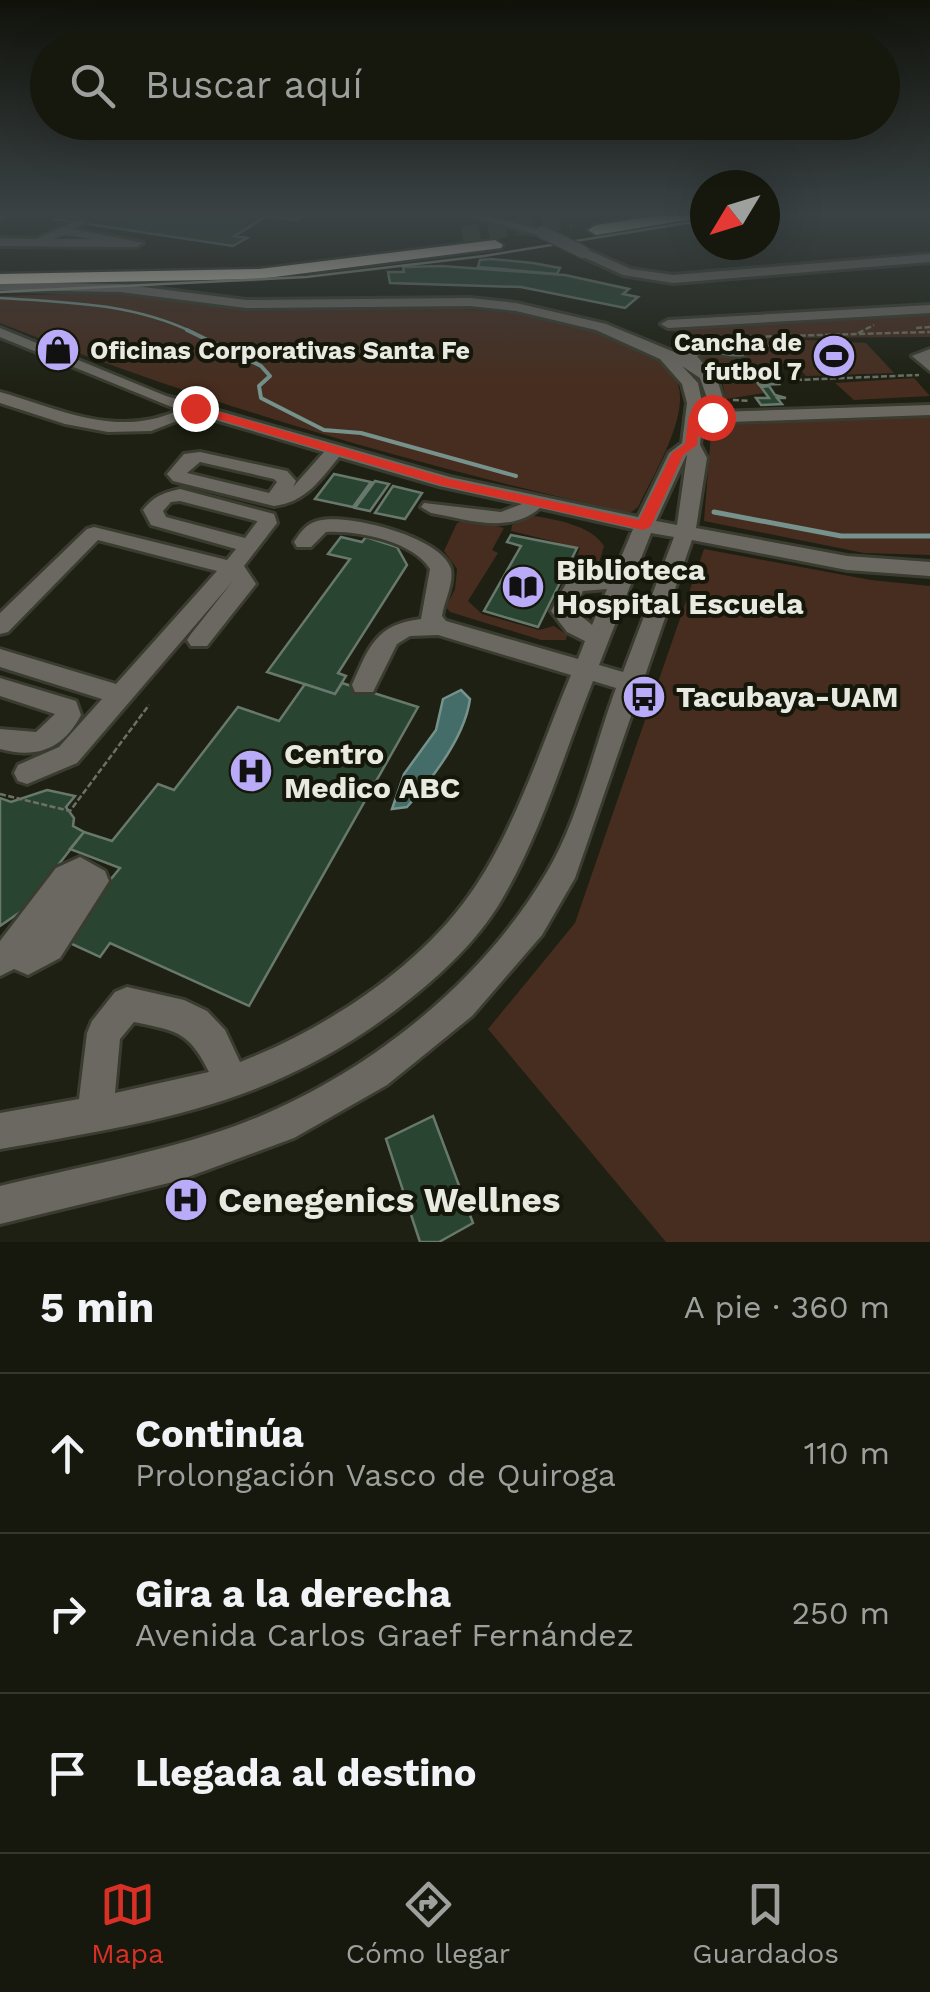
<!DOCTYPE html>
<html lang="es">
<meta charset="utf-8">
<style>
:root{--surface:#16180e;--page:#23251c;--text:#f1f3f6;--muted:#9ea09e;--line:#35372e;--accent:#d93025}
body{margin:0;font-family:"Work Sans",sans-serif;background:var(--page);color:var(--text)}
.compass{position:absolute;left:690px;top:170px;width:90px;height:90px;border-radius:50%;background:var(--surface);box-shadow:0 10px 40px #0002;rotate:232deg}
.stop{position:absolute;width:30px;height:30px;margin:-22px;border:8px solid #d93025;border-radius:50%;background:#fff}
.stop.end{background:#d93025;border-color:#fff;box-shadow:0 2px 10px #0008}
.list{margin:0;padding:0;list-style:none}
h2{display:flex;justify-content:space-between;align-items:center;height:130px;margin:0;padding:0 40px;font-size:42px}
h2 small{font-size:32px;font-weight:400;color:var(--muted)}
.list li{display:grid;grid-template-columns:65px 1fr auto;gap:30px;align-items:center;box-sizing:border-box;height:160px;padding:0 40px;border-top:2px solid var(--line)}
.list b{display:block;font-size:38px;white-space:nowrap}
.list p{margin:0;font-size:32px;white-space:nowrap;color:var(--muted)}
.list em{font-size:32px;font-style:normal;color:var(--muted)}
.icon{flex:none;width:55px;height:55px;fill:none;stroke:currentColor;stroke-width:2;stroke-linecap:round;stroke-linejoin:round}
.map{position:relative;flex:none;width:930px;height:1242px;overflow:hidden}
.search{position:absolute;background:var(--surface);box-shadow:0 10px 40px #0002;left:30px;right:30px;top:30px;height:110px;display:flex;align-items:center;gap:25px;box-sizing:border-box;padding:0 35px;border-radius:55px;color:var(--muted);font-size:38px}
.sheet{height:610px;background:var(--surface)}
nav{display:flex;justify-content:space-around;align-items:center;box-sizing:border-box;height:140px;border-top:2px solid var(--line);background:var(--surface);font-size:28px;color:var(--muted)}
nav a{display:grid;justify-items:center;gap:5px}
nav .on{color:var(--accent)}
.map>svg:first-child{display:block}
.green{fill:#472d1f}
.water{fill:#446c68;stroke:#75928c;stroke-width:2.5}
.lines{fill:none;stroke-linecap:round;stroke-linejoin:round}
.stream-far2{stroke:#75928c;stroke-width:2.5}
.stream-far1{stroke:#75928c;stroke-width:4}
.stream{stroke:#75928c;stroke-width:5}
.building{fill:#294431;stroke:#68786c;stroke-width:2.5}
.highway-tunnel{stroke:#3b3e31;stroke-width:18;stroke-dasharray:18 9;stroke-linecap:butt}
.minor-casing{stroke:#393c2f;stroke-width:6}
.highway-casing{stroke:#393c2f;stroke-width:5}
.path{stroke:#6d7064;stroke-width:2.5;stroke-dasharray:6 2.5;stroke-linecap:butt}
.minor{fill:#6b6861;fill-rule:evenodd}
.highway{fill:#dad1c0;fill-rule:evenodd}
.rail{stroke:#8b8e82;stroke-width:2.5}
.minor-bridge-casing{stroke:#393c2f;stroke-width:15;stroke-linecap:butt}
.minor-bridge{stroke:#6b6861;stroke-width:12}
.route{fill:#d93025}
.labels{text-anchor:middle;stroke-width:8;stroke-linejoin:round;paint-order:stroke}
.far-poi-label{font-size:25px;font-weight:bold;fill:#e8eae1;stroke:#141709;text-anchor:end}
.poi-label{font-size:30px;font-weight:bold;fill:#e8eae1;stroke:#141709;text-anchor:start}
.near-poi-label{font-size:35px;font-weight:bold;fill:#e8eae1;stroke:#141709;text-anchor:start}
</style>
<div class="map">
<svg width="930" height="1242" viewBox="0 0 930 1242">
<rect width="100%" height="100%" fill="#1d2012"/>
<path class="green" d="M131,292C169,297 207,305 245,306C335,310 628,288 676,380C693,411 652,477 638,507L630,513C415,466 205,404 0,323V296Z
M930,312V337L769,338L866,343L894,373L806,376L794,363L747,365L738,351L722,347H747L743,339L718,340L716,343L689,340L668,328Z
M708,349L737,353L764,393L726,399L722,381L695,354Z
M914,378L930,396L854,400L835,383Z
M930,414V555L864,553L704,521L712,421Z
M533,516C556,519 592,526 604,546L595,576L572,571L580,548L511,531L512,525Z
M468,519L504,528L492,550L498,553L468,601L482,614L539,630L554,626L567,635L566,640H541L450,612L446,607L455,589L457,569L444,551L457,523Z
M704,549L871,580L930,586V1242H666L488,1029L575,923Z"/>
<path class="water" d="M461,690L470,699C465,736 432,779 407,807L392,809L404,774L436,730L443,699Z"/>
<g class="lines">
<path class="stream-far2" d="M0,298C65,302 132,303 192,332"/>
<path class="stream-far1" d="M187,330L261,366L270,376L259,386L261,398L324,430L361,433L516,476"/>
<path class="stream" d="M714,512L841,536H930"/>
</g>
<path class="building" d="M62,215L116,218L122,215H304L296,220L266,216L235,236L247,238L233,246L55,219Z
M491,259L533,263L560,268L557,274L478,267L480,260Z
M442,266L565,275L629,289L623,294L638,297L625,308L521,287L390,283L388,272H404L403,267Z
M748,367H766L779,384L759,385Z
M769,386L775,395L786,398H777L782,404L761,405L756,398H769L761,387Z
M334,474L371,482L353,507L315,499Z
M375,481L389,484L370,511L355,508Z
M393,486L422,493L405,519L375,513Z
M511,535L577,548L538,627L484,611L521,546L507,542Z
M341,537L362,542L366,537L397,547L407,565L338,673L346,676L335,694L267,672L350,559L328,554Z
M342,683L418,707L249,1006L110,943L100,957L61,939L120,868L70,849L84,832L112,841L158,784L174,790L238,707L279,721L305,684L335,694Z
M47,790L75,796L66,807L74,818L73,826L84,832L23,910L0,926V798L11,802Z
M433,1116L473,1223L439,1242H420L386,1139Z"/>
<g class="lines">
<path class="highway-tunnel" d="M462,235L571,219"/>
<g class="minor-casing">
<path id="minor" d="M0,215H12L0,220Z
M88,215H101L95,218Z
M467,215H486L548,232L542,236Z
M80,219L86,222L74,229L143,243L137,247L0,246V238L36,239ZM64,235L93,239H54Z
M583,248L631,269L673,275L930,254V262L673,283L623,275L579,255V249Z
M0,282L120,284L246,300L470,298L516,303L606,324L679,354L706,343L744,350V356C728,359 713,349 697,356L718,382L724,402L716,412L930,405V415L702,423L700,445L707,458L696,528L847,556L930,562V576L847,570L692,540L575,878L542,935L472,1016L387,1085L294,1138L177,1181L0,1224V1186C78,1167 159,1153 235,1126C360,1080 479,987 547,872C578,821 595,745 616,688L593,681C563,756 540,837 498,906C472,947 435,980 397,1009C270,1106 152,1122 0,1149V1113L79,1099L87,1033L92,1021L115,992L127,987L184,1000L207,1011L225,1030L240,1062C328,1028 425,964 477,884C518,821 542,744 571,675L438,635L410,636L397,644L373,692H355L352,685C369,647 376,624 421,619L430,569C413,541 356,530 326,532L311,547H297L294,542C300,533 306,524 317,521C345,512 443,537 451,569C454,584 444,601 442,616L446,621L578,659L585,641L567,632L551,611L568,580L614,574L633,529L540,508C509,535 467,519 431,513L421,507L424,503L501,512L522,504L439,486L339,457C320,480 306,502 274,506L173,481L167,474L184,454L200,452L287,471L296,481L293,487L324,452L195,414L151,431L108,432L65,424L0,403V392C60,409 117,439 179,410L0,337V328L166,396L450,477L638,517L669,453L682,443L687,403L682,384L660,359L596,330L516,311L470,306L246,308L120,292L0,290ZM682,366L700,378L708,401L703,407L698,383ZM687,455L677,525L656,521L686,456ZM200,462L274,479L277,482L269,493L187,473ZM651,533L674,537L623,672L599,665ZM607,589L592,625L574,610L583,591ZM134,1022C176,1031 189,1031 209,1072L115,1093L120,1039Z
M930,305V313L668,328L661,324L668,320Z
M930,349V371L912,356Z
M180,489L274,514L277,523L244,566L256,584L207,646H191L187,640L191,634L233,581L77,763L27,784L18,781L14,773L18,765L59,747L102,699L0,667V649L116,684L217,571L98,540L8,632L0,634V613L87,529L94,527L227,560L236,549L151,525L143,510C154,496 163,493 180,489ZM180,501L257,521V522L245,538L166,517L163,511L171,502Z
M0,678L76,701L81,715C63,749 37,759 0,749V729L36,732L55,714L0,696Z
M80,857L105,871L109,881L60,958L28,975L14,969L0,976V941L56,868Z"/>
</g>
<g class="highway-casing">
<path id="highway" d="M664,215H699L692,219L596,235L588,230L596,225Z
M495,240L503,245L501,248L259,279L0,284V274L259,269Z"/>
</g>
<path class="path" d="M916,328L930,327
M858,333L874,325
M772,350L765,341L750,342L747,337L930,332
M796,380L919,375
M733,400L750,401
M0,794L70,811L149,705"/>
<use href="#minor" class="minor"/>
<use href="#highway" class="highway"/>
<path class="rail" d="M0,292L306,277L484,256L705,220"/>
<g class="minor-bridge-casing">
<path id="minor-bridge" d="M542,232L583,252"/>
</g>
<use href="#minor-bridge" class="minor-bridge"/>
</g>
<linearGradient id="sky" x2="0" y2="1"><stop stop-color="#10120a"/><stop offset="0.55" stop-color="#3a4244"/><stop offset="1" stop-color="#3a4244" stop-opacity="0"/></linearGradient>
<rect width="930" height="389" fill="url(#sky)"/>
<path class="route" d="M195,405L449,479L639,520L672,453L685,444L689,415L712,413L718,417L699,421L697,445L683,455L651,526L644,530L441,485L191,411Z"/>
<defs>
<g id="shop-disc" transform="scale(2.25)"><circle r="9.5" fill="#b9abf7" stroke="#141709"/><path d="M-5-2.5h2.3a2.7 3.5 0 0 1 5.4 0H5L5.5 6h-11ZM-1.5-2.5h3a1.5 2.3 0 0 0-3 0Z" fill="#111"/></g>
<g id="stadium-disc" transform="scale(2.25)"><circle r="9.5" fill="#b9abf7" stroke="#141709"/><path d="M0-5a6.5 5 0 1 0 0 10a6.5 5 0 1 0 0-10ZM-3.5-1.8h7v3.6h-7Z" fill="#111"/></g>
<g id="library-disc" transform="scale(2.25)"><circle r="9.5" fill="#b9abf7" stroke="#141709"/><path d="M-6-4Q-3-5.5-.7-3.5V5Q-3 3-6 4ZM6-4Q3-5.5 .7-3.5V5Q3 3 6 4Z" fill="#111"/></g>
<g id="bus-disc" transform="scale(2.25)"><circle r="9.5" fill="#b9abf7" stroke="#141709"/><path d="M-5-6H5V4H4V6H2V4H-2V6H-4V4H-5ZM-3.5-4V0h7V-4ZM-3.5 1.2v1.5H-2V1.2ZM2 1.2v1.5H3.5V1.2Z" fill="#111"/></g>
<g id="hospital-disc" transform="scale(2.25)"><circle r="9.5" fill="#b9abf7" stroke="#141709"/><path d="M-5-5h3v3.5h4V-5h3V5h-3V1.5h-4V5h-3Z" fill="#111"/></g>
</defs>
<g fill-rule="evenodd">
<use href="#shop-disc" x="58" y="350"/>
<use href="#stadium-disc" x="834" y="356"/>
<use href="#library-disc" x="523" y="587"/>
<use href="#bus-disc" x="644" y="697"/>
<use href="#hospital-disc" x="251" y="771"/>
<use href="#hospital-disc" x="186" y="1200"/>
</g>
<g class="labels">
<g class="far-poi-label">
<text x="802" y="351">Cancha de<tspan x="802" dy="29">futbol 7</tspan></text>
<text x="90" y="359" text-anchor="start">Oficinas Corporativas Santa Fe</text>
</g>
<g class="poi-label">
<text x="556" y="580">Biblioteca<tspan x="556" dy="34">Hospital Escuela</tspan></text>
<text x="676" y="707">Tacubaya-UAM</text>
<text x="284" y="764">Centro<tspan x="284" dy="34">Medico ABC</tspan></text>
</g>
<g class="near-poi-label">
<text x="218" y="1212">Cenegenics Wellnes</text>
</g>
</g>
</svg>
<svg class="compass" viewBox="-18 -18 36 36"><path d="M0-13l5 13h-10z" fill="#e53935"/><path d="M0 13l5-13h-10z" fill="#9ea09e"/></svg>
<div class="stop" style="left:712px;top:417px"></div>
<div class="stop end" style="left:195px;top:408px"></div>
<div class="search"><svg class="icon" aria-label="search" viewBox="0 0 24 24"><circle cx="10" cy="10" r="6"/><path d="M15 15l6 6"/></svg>Buscar aquí</div>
</div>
<section class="sheet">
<h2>5 min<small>A pie · 360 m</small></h2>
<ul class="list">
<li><svg class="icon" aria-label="ahead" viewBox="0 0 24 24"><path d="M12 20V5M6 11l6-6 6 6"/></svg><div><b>Continúa</b><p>Prolongación Vasco de Quiroga</p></div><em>110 m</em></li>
<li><svg class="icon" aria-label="right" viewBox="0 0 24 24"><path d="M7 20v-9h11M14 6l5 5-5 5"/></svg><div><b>Gira a la derecha</b><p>Avenida Carlos Graef Fernández</p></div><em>250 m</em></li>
<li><svg class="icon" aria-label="arrive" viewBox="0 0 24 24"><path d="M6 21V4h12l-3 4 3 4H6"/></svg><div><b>Llegada al destino</b></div></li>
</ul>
</section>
<nav>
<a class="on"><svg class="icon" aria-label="map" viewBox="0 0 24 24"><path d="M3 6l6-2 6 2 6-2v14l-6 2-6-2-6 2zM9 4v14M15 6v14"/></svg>Mapa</a>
<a><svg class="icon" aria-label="directions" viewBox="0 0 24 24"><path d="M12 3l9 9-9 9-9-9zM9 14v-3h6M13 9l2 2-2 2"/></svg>Cómo llegar</a>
<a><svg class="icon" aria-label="saved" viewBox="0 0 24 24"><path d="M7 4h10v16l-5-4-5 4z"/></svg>Guardados</a>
</nav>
